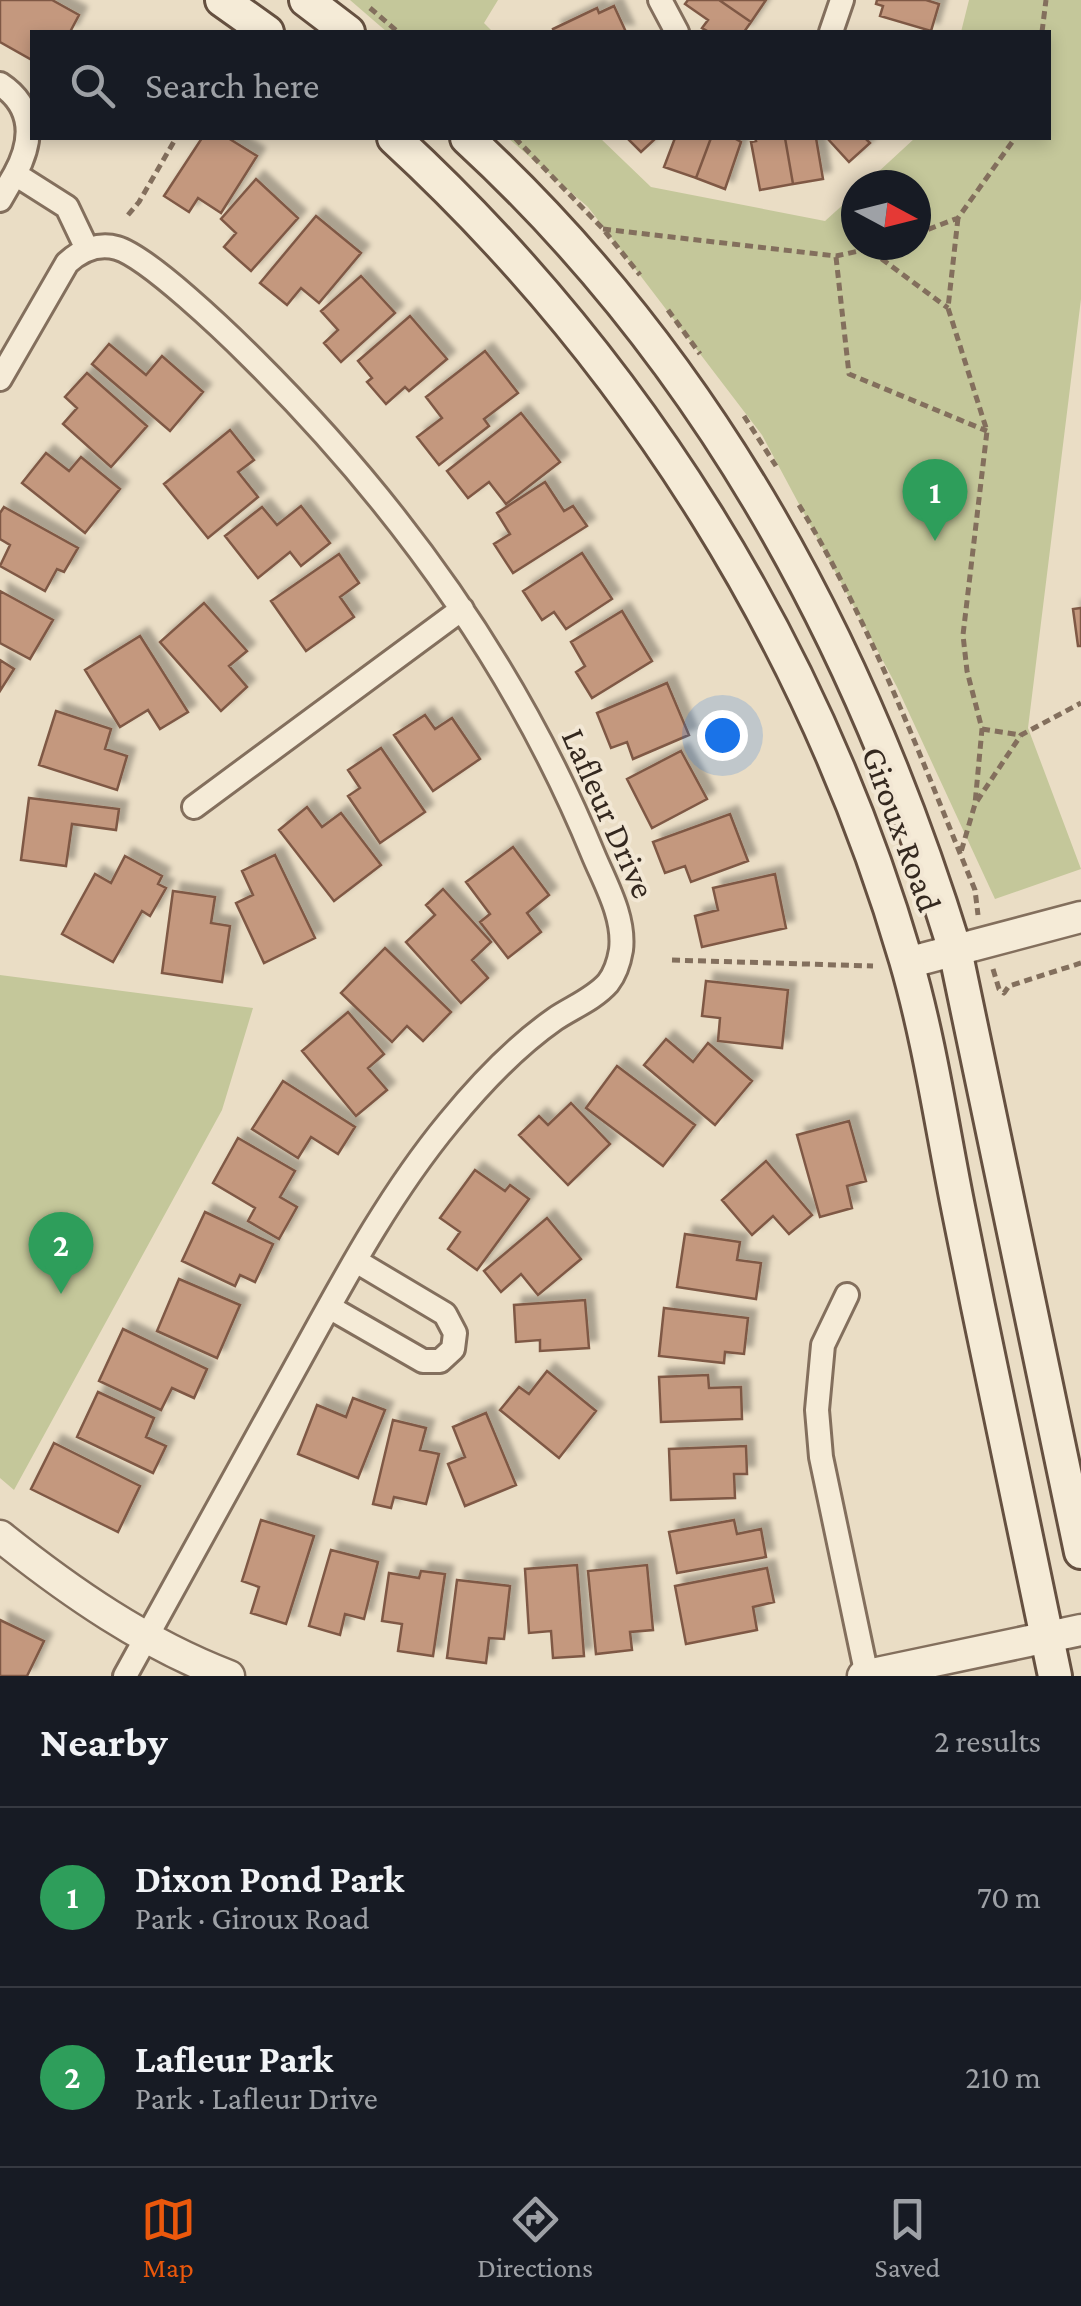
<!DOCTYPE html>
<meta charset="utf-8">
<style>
:root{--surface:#171b24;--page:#242831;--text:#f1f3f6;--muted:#9ea1a6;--line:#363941;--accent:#ea580c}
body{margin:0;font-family:"Crimson Pro",serif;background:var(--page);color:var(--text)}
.compass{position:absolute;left:841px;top:170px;width:90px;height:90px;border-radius:50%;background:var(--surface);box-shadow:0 5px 15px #0003;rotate:97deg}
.you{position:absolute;left:722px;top:735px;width:35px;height:35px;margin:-25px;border:8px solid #fff;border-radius:50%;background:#1a73e8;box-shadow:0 0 0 15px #1a73e833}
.badge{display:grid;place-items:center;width:65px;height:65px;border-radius:50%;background:var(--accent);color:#fff;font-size:32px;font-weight:700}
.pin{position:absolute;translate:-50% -82px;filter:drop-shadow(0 2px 5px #0008)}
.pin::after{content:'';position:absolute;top:52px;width:35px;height:30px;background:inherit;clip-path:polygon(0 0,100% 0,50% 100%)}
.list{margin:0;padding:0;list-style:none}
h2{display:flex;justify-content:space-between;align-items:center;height:130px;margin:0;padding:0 40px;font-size:42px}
h2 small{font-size:32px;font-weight:400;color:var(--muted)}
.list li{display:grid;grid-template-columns:65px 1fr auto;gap:30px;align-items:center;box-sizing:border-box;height:180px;padding:0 40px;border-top:2px solid var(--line)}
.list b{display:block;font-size:38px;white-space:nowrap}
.list p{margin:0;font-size:32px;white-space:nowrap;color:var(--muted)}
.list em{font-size:32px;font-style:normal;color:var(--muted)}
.icon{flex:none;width:55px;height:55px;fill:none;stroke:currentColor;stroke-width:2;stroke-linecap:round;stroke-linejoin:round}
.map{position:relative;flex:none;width:1081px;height:1676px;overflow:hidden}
.search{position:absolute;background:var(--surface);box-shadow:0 5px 15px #0003;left:30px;right:30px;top:30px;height:110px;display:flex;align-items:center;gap:25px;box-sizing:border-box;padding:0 35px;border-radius:0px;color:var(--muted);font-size:38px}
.sheet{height:490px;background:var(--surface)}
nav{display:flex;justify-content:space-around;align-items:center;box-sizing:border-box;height:140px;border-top:2px solid var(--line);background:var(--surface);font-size:28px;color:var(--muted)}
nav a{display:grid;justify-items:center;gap:5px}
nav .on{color:var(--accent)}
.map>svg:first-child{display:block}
.green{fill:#c4c79a}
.building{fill:#c4987e;stroke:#7f5945;stroke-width:2.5;filter:url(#shadow)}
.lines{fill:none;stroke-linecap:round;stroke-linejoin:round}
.minor-casing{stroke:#836f5d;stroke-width:28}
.tertiary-casing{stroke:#836f5d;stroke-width:35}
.secondary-casing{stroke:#655040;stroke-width:38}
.path{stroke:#836f5d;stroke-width:5;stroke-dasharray:8 5;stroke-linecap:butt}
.minor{stroke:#f5ebd7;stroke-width:22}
.tertiary{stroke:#f5ebd7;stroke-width:30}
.secondary{stroke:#f5ebd7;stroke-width:32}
.labels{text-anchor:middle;stroke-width:8;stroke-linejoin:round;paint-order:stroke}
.street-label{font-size:35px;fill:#34281f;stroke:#f2e7d4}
</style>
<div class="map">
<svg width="1081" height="1676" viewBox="0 0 1081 1676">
<defs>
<filter id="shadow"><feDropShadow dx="8" dy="-8" stdDeviation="2.5" flood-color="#0004"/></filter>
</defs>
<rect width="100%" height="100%" fill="#eaddc5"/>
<path class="green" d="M350,0H498L484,23L493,32H387Z
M969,0H1081V299L1028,728L1081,869L995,899L897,687L762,435L588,207L508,138H600L651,187L825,221L856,193V245H916V185H864L915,138H1048V32H961Z
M0,975L253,1008L222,1110L14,1490L0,1478Z"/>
<path class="building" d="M0,0H52L79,15L70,32H32V60L0,42Z
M688,0H719L751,22L744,32H709L702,28L708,20L685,4Z
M719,0H766L751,22Z
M877,0H926L939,4L931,31L880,16L883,6L876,4Z
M614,6L626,32H554L553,29L597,8L599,13Z
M202,138H228L257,156L221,213L198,198L189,212L164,196Z
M627,138H656L641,152Z
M675,138H711L696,178L664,167Z
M711,138H734L741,142L725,189L696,178Z
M755,138H785L793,184L760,190L751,142L756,141Z
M785,138H816L823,179L793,184Z
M827,138H865L870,143L849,162Z
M256,179L298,218L251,271L224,247L236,233L221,219Z
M316,216L361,253L319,303L301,288L287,305L260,283Z
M361,276L395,313L341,362L324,343L338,330L321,311Z
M410,316L447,359L409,391L405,387L386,404L367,382L372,378L358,361Z
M109,344L146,375L162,356L203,392L170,431L92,364Z
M485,351L518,393L484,419L489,426L439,465L417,437L442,418L426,397Z
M87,373L147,426L111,467L63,424L77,408L65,397Z
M521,413L560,462L506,504L489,482L468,498L447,471Z
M230,430L254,460L238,472L258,497L208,538L164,484Z
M46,453L69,471L81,457L120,489L85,533L22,483Z
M545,482L564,511L573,506L587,526L513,573L494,544L510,534L497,513Z
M301,506L330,543L301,566L290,552L258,578L225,536L262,507L277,525Z
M4,507L78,548L64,572L57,569L45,591L0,566L10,545L0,539V513Z
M582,553L612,599L566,629L554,612L542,620L523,591Z
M339,554L359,583L340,597L354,617L306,651L271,601Z
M0,591L53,620L30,659L0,643Z
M204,603L247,651L229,666L247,687L221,711L160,642Z
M1081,608V646H1078L1073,609Z
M622,611L652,661L592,698L576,672L585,666L571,642Z
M140,636L188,712L160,729L148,710L120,727L85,670Z
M0,660L14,669L0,691Z
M667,683L689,735L633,759L627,742L611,748L597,713Z
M56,711L111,729L105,749L127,756L117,790L39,765Z
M425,715L435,729L452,718L480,759L433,791L394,735Z
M381,748L425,812L380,843L348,796L360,788L348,770Z
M681,751L707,799L652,828L627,779Z
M29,798L119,809L116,830L72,824L66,866L21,860Z
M307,807L322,827L341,813L381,865L334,901L279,830Z
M730,814L748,861L691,882L685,866L665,873L653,842Z
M513,847L549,895L527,913L541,932L508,958L480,922L490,914L466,882Z
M275,855L315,938L264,963L236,903L253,895L242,871Z
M125,856L162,876L158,884L166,888L150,916L142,911L113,962L62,934L95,874L111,883Z
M775,874L786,928L702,947L695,916L718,910L713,888Z
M443,889L491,942L472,960L488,978L461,1003L406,942L435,915L426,905Z
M173,891L215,897L211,923L230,926L222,982L162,973Z
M385,948L451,1012L423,1041L407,1026L392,1042L341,993Z
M706,981L788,990L782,1048L718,1041L720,1018L702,1016Z
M348,1012L384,1054L368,1068L387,1090L356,1116L302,1051Z
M666,1039L693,1062L708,1043L752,1081L715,1125L644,1065Z
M617,1066L695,1125L663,1166L586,1108Z
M283,1081L355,1127L338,1154L311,1137L298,1158L252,1129Z
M571,1103L610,1144L568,1185L519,1135L539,1116L548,1125Z
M849,1121L866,1181L847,1186L852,1208L820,1217L797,1135Z
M238,1138L295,1171L280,1197L297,1207L279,1239L248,1221L255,1208L213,1183Z
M766,1161L812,1215L789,1234L773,1216L752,1235L722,1200Z
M475,1170L505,1191L510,1185L529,1199L477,1270L448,1249L460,1232L440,1218Z
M205,1212L273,1244L255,1282L240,1275L235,1286L182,1261Z
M547,1218L581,1259L538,1295L521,1274L501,1292L484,1271Z
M685,1234L740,1242L737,1260L761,1263L756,1299L677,1287Z
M179,1279L240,1305L217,1358L157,1331Z
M585,1300L589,1348L540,1351V1340L516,1342L514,1305Z
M664,1308L748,1318L744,1354L725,1352L724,1363L659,1356Z
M123,1329L207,1369L194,1398L172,1388L161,1410L99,1381Z
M547,1371L596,1411L559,1458L500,1410L519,1387L529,1394Z
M708,1375L709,1388L741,1387L742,1419L661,1422L659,1377Z
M98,1392L154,1418L146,1437L166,1446L153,1473L77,1437Z
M353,1398L385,1410L358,1478L298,1454L317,1405L346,1417Z
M486,1413L516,1485L465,1506L448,1464L465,1457L453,1427Z
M393,1420L426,1428L420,1450L439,1454L426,1504L394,1497L391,1508L373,1504Z
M54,1443L140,1486L118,1532L31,1489Z
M746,1446L747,1474H734L735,1498L671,1500L669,1449Z
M261,1520L314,1536L286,1624L251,1613L259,1587L242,1581Z
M734,1520L737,1534L761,1529L766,1557L677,1573L669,1532Z
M331,1550L378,1562L364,1619L345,1614L340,1635L309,1626Z
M577,1565L584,1656L553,1658L551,1631L529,1633L525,1569Z
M647,1565L653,1630L630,1632L632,1650L596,1654L588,1571Z
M767,1568L774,1602L753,1607L757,1630L686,1644L675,1586Z
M421,1571L445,1574L433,1656L398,1651L402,1624L382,1621L389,1573L419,1578Z
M457,1580L510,1586L504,1639L489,1638L486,1663L447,1658Z
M0,1620L44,1641L27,1676H0Z"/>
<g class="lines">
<g class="minor-casing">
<path id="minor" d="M660,0L677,32
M831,32L842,0
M0,84C35,107 33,141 15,174L67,207L87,249
M0,200L15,174
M0,379L67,263C81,250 99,243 117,248C148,257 227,333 252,358C396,501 516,666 593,854C605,883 625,917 621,950C619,962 615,974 608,983C594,999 571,1008 555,1019C515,1047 480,1084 449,1122C387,1197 341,1285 294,1370C238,1472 182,1574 125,1676
M194,807L462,609
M847,1295L823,1345L817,1410L821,1457L867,1676
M329,1307L423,1361H440L453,1349L455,1333L445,1314L356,1261"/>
</g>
<g class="tertiary-casing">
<path id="tertiary" d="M907,963L1081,917
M0,1536C70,1592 145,1644 229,1676
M863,1676L1081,1630"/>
</g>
<g class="secondary-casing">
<path id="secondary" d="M222,0L267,32
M306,0L348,32
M394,138C635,360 814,645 906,960C930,1042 942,1128 959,1212C990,1367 1022,1522 1055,1676
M467,138C707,359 860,641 955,950L1081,1552"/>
</g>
<path class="path" d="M370,8L398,32
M1042,32L1046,0
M515,138L603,229L640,275
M128,215L139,202L176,138
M958,218L948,308L987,431L963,635L967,671L982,729L975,804L961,852
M603,229L836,256L886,245
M916,234L958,218L1015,138
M871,251L948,308
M836,257L849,374L987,431
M668,310L700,354
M744,416L776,466
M799,505C873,627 921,759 975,890L978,915
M982,729L1021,735
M977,801L1021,735L1081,703
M672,960L873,966
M993,969L999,989L1004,993L1009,986L1081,963"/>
<use href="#minor" class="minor"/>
<use href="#tertiary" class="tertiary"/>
<use href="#secondary" class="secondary"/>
</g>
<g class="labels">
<g class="street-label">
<text transform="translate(609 813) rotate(66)" y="12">Lafleur Drive</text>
<text transform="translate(902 829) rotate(70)" y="12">Giroux Road</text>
</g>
</g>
</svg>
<svg class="compass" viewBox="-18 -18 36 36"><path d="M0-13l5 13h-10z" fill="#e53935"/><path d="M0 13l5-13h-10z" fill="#9ea1a6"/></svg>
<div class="you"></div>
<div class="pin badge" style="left:935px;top:541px;background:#2e9e5b">1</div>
<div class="pin badge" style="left:61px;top:1294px;background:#2e9e5b">2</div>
<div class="search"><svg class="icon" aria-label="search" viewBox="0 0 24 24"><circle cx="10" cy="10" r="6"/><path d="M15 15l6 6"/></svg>Search here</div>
</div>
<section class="sheet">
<h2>Nearby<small>2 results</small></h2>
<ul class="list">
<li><span class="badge" style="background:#2e9e5b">1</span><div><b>Dixon Pond Park</b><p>Park · Giroux Road</p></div><em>70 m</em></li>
<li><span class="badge" style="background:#2e9e5b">2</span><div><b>Lafleur Park</b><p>Park · Lafleur Drive</p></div><em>210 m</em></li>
</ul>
</section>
<nav>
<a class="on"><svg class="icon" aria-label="map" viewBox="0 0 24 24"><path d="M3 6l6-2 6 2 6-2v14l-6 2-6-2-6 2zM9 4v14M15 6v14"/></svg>Map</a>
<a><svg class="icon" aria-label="directions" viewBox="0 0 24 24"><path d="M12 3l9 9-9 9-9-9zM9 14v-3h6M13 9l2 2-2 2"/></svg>Directions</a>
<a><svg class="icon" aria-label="saved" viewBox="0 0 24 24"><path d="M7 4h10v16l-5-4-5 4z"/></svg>Saved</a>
</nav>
